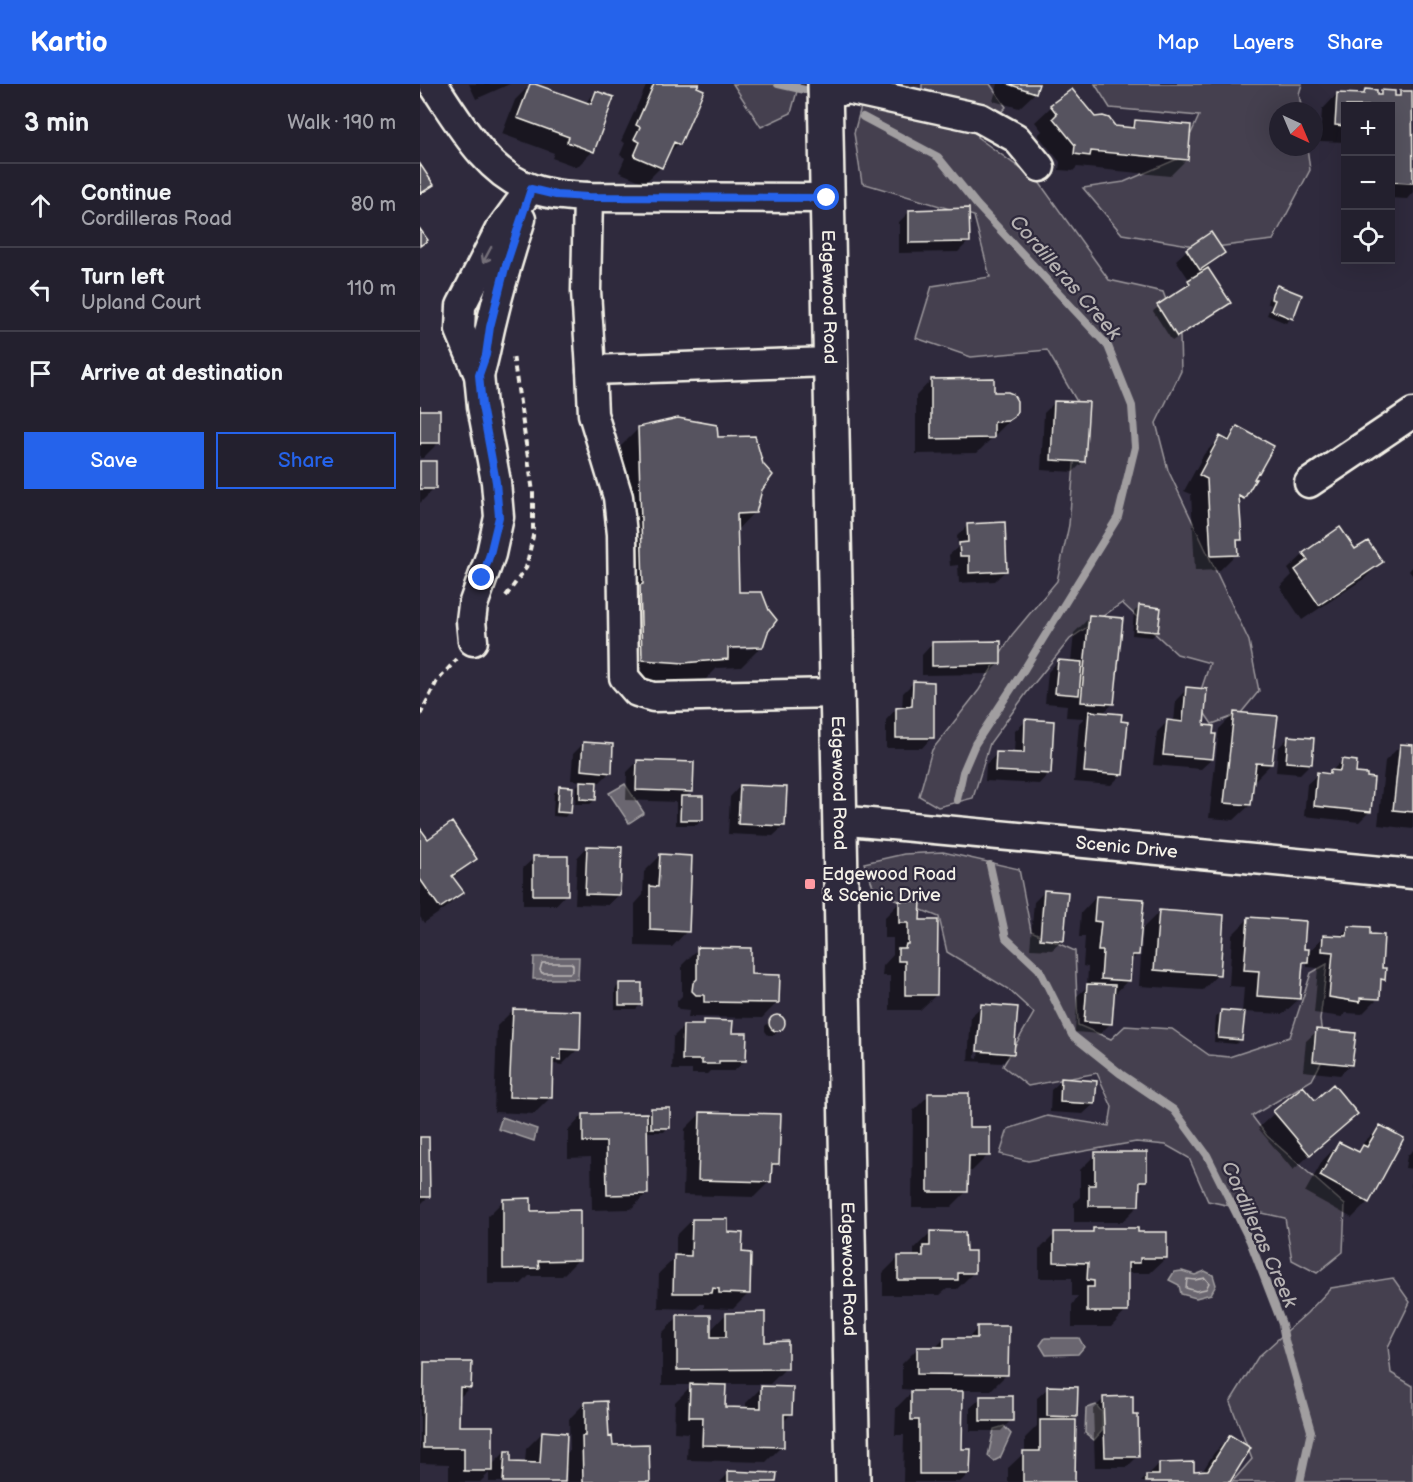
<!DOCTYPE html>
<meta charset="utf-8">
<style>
:root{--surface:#23202e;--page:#2b2836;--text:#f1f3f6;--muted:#a3a3aa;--line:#403e4a;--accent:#2563eb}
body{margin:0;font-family:"Balsamiq Sans",sans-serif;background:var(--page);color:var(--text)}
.controls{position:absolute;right:18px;top:18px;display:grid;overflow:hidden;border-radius:0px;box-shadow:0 6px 24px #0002}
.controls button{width:54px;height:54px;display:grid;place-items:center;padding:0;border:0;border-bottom:2px solid var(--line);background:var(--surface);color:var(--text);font:30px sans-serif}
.compass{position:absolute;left:849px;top:18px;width:54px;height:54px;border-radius:50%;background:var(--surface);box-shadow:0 6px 24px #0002;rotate:136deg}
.stop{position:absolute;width:18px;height:18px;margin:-14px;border:4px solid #2563eb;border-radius:50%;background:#fff}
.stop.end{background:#2563eb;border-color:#fff;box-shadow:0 2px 6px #0008}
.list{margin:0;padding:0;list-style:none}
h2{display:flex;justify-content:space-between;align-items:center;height:78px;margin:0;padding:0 24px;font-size:26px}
h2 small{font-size:20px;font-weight:400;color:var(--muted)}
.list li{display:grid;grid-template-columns:39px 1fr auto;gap:18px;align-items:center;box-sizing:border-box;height:84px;padding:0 24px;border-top:2px solid var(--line)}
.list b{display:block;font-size:22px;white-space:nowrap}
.list p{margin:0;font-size:20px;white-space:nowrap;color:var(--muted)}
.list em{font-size:20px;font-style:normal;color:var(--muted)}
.actions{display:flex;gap:12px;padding:18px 24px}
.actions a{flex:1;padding:14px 0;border:2px solid var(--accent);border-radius:0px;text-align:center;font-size:21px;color:var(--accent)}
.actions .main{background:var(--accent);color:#fff}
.icon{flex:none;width:33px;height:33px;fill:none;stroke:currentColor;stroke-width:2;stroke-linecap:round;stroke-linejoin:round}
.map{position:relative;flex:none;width:993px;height:1398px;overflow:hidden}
header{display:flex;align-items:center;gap:36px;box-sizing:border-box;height:84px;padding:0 30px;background:var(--accent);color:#fff}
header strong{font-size:28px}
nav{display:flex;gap:33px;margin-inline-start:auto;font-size:21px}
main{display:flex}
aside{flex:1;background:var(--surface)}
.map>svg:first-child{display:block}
.green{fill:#454050;stroke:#9c989c;stroke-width:1.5}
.water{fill:#6a6670;stroke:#a19ea0;stroke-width:1.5}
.shadow{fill:#0007;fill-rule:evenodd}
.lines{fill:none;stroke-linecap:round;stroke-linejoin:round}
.shore{stroke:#bdb9b8;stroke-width:1.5}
.stream{stroke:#a19ea0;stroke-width:8}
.building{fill:#56525f;stroke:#f4f1e8;stroke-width:1.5}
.minor-casing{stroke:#f4f1e8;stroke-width:33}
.major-casing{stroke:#f4f1e8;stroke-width:38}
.path{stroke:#f4f1e8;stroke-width:4;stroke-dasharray:6 4.5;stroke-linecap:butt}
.minor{stroke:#2f2a3d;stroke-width:28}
.major{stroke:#2f2a3d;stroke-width:33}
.oneway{stroke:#747079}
.route{stroke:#2563eb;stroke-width:8}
.poi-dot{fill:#ff9aa2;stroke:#2f2a3d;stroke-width:2}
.labels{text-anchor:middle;stroke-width:4.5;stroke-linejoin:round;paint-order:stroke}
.street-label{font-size:18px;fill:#f4f1e8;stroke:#2f2a3d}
.poi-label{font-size:18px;fill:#f4f1e8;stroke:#2f2a3d;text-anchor:start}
.water-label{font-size:20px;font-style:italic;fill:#b6b2b2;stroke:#2f2a3d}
</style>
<header>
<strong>Kartio</strong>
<nav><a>Map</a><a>Layers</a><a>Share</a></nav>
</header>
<main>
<aside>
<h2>3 min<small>Walk · 190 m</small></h2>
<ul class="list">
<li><svg class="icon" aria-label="ahead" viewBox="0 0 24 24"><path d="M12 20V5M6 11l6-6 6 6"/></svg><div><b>Continue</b><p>Cordilleras Road</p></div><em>80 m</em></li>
<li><svg class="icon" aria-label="left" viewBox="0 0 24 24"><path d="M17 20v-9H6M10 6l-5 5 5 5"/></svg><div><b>Turn left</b><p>Upland Court</p></div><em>110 m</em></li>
<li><svg class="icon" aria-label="arrive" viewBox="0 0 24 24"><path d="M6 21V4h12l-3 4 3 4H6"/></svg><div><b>Arrive at destination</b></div></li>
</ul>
<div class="actions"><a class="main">Save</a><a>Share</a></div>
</aside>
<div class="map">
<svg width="993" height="1398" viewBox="0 0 993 1398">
<rect width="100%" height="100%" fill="#2f2a3d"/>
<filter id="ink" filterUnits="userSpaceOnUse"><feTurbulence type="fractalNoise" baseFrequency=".0167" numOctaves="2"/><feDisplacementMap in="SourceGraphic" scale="12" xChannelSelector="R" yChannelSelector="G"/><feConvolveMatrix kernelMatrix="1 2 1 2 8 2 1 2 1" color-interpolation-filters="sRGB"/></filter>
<g filter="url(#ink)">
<path class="green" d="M313,0H379L371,29L341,43Z
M502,0H570L586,23L557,53L619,98L689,196L743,208L760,253L761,287L736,339L748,386L829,557L839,607L820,630L792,640L777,618L790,579L757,570L702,519L650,555L608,607L570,659L553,714L518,723L499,712L512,666L559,606L592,551L637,497L649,441L659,321L627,266L551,273L496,254L512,202L570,193L554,132L442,99L434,49L443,15L502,14Z
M675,0H882L879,10L882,27H858V63H887L890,86L853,156L787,164L702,150L663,104L704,98L760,74L779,32L690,24Z
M523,768L599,785L611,847L655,867L658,941L691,955L705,942L752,945L789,971L809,973L870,953L891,889L907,880L900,936L905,971L892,996L832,1032L847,1052L925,1121L923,1168L897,1189L872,1176L865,1134L788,1117L769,1074L746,1061L716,1058L608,1077L580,1070L588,1045L627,1032L689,1042L692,1023L677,989L608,1002L583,982L614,929L588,905L527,868L519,833L455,807L444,779L484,770Z
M973,1194L990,1218L968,1263L971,1289L993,1302V1398H812L832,1375L810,1318L838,1273L887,1229L911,1204Z"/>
<path class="water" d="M205,700L224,729L209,739L189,709Z
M114,873H159L158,895H113Z
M82,1033L117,1045L114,1057L78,1045Z
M762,1187L775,1191L785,1187L793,1191L796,1201L791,1210L776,1214L761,1210L759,1201L749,1196L754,1188Z
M625,1254H659L664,1263L658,1270L626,1271L620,1261Z
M676,1321L682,1328V1347L674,1356L665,1349L666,1324Z
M584,1342L591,1350L580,1374L574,1377L568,1372L574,1345Z"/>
<path class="shadow" d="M49,0H90L56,15Z
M111,0L165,19L176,8L173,67L157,83L132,74L134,69L82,50L95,16Z
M227,0H277L258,60L246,72L241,83L225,99L199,88L205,74L200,71L205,59L201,57Z
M578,0H617L615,9L599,24L573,17Z
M945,7L956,13L961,8L976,13L981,8L993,14V108L987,115L970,114V22H926V58L900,57L902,26L917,10L941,11Z
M631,23L674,35L694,44L708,45L715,37L766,76L750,92L657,83L653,87L639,86L640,78L618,51L622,47L615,38Z
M489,128L549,157L538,168L479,169V138Z
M790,150L803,169L786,184L809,219L752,257L733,227L765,205L764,203L770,197L756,176L767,166Z
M858,203L871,234L866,239L847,231L851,221L847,219L848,215Z
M511,296L573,309L593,333L557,369L496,370V312Z
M635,318L664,377L653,388L621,386L624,329Z
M0,328L19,358L3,374H0Z
M219,344L296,354L341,405L334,428L316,447L318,510L347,547L342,562L321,583L297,584L286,595L243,599L202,597L198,365ZM333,562V565L301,566V563Z
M818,344L852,363L823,414L818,419L820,455L816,459V470L800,486L775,487L771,410L764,407L784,370L800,354L805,357Z
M0,378L15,404L0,419Z
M548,441L586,486L575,497L539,499L538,481L530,482L529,471L538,463L537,452Z
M935,467L961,478L945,494L882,536L860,503L872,491L868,485L884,470Z
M993,482V492L989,487Z
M719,523L737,548L732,553L712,551L714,528Z
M670,533L693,620L683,629L701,691L691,701L654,698L659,639L664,634L646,633L647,621L625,619L628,588L638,577L651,578L654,549Z
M512,560L580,579L569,590L502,591V571Z
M494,598L512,653L502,664H466V636L476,625H482L483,609Z
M767,605L792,675L781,685L733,681L737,648L747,638H754L756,616Z
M815,629L851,680L835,696L833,695L830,721L814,736L789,734L799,645Z
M606,637L629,689L619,700L565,697L566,680L577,670H594L595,647Z
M869,653L890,680L880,690L856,688L858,664Z
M163,660L190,688L180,698H176L175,716L170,720H155L156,703L162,697L151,696L153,670Z
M981,661L993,662V745L958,741L965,677Z
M922,677L934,690L949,728L939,738L884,732L887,700L898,690L907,691Z
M217,678L271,707L265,713L281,736L277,741H256V718L206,716L207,688Z
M320,702L364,742L353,752L308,750L310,713Z
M139,704L149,728L145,733L133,732L134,709Z
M0,747L7,757L55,774L32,795L42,808L26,824L4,839L0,833Z
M167,763L199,811L188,821L155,820L157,774Z
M240,772L267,847L252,863L215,862V820L223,811L224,788Z
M114,774L146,810L136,821H103V784Z
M624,808L643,856L632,866L610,865L614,818Z
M676,813L718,870L710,878L708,896L693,912L691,939L680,950L655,948L657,912L667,903L668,883L663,882L665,853H659L661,829Z
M480,818L499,838L516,911L500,926H470V892H462L463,882L473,871V854H464V834Z
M739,828L798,890L783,906L719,902L723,844Z
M828,835L887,870L904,852L919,853L928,844L948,852L963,895L959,899L958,914L942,930L926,929L922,933L894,929L898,884L887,883V876L881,882L879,915L863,930L823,928L821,955L816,960L794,958L796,933L801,928L822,929L824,903L809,902L812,851Z
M278,865L330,892L358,918L342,934L268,933L269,927L260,926L257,923V917L262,912V881Z
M200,900L221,920L216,925H195V905Z
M562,922L593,969L582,979L548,977L551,932ZM559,931H562L558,975L555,974Z
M93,926L158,965L142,981L134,980L131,984L130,1014L114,1030L74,1028L77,942Z
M355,932L360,933L364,936V941L354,951H348L345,947V942Z
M284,938L311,950L325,977L314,987H290L287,990H272V986H252L253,953L264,942H279Z
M897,947L931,980L920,991L883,987L886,957Z
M642,996L674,1020L663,1030L630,1028L631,1006Z
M882,1004L894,1018L936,1030L873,1086L838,1044Z
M509,1011L547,1045L568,1071L552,1087H547V1107L531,1123H492L493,1027Z
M232,1026L248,1043L244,1048H226L227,1109L211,1125L172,1126L171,1073L148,1074V1047L163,1031L225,1032Z
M281,1029L357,1079L350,1086V1097L334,1113L263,1111L265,1045Z
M960,1043L948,1118L932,1134L885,1108L903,1076L919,1060L937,1069L944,1058Z
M0,1054L9,1112L0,1121Z
M993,1066V1104L991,1103L993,1085L985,1084L987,1072Z
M676,1070L725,1097L718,1104V1122L702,1138H654V1119L660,1113V1086Z
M84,1116L158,1176L142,1192H109L101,1200H68V1132Z
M272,1136L306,1150L321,1170L329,1209L313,1225L284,1224V1220H280L275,1225L238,1224L239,1189L256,1173V1152Z
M674,1145L717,1150L746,1174L730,1189H707L706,1227L691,1243H652V1221L658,1212H652V1194H619V1166L635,1150H669Z
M510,1149L545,1168L553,1189L537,1205H527L520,1211H463V1189L479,1173H494V1165Z
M306,1230L343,1259L366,1284L350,1300H305L304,1325H326V1319L342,1303L371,1330L363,1338L362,1362L346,1378L267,1376L268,1349L254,1348L255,1318L272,1301H242V1249L258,1233L290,1247Z
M558,1244L587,1290L571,1306H541V1367L549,1389L540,1398H483L484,1351H475L476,1324L494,1306L482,1305V1280L498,1264H515L524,1255H547Z
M4,1279L50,1303L38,1315V1343L71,1382L85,1368L89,1379L105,1380L106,1365L122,1349L145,1371L150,1366L149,1335L165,1319L191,1363L229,1398H147V1384H144L143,1398H69V1389L60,1398H29V1380L0,1379V1284Z
M628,1304L656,1332L650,1338L653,1398H588V1384L605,1368V1354L617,1342V1314Z
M561,1314L591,1336L581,1347H550V1324Z
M684,1315L712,1333L718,1372L707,1383H675L673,1325Z
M810,1353L808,1398H721L739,1380L773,1389L782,1388L794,1369Z
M309,1389L355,1398H300Z"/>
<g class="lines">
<path class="shore" d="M122,879H151L153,881V886L150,889H122L120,886Z
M785,1194L789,1199L786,1205L776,1207L766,1204L767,1195L775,1196Z"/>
<path class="stream" d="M358,0L385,6
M443,33L518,73L557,121L688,262L712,322L715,363L698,433L605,584L555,660L543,688L537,716
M570,781L586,854L619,885L652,951L701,990L754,1026L787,1071L830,1157L862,1240L865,1256L891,1347L880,1398"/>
</g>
<path class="building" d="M110,0H115L171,20L176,7L194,13L174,68L147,58L149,53L97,34Z
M234,0H279L277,3L284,6L260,61L254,58L242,84L214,72L220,58L214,55L220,43L216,41Z
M588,0H619L616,9Z
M652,5L675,33L683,32L689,34L695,42L714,44L715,36L771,41L768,76L671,67L670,72L654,70L655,61L633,34L637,30L630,21Z
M945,5L957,6V11H961V6L975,7V12H980V7H992L993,99L970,98V22H926V42L915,41L917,9L944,10Z
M0,80L14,101L0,110Z
M549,124L550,158L489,159V126Z
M0,145L8,156L0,162Z
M791,148L805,169L780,186L766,165Z
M788,184L811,219L757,253L737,221L770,200L768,196Z
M857,201L882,211L873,235L851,226L855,216L851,215L852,209Z
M574,294V308H588L593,310L597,317V327L594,333L588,337L574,338V354L511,355V295Z
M634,317L669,318L665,378L631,376Z
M0,321V326H20V359H1L0,361Z
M258,334L297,341L298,353L335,352L343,380L353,391L342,406L336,429L317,430L319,508H342L349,526L357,536L348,548L343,563L308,564V575L264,579L222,576L220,501L223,500L218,343Z
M817,342L854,362L839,389L838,388L834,395H836L824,415L819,412L822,456H817L818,471L791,472L787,395L779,391L800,352L809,357Z
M0,377H16V405H0Z
M585,438L587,487L549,489V472H540L539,459L548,458L547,440Z
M920,443L935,465L948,457L963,478L899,521L875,486L888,476L883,469Z
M719,521L741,524L738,548L716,546Z
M669,531L703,534L694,620L661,618Z
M581,557V580L512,582V558Z
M638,576L662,578L659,611L635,609Z
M493,597L514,598V654H476V624L492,622Z
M766,603L787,605L784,641L794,642L793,650H796L793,675L743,671L747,636L763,638Z
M669,627L702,630L701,637L708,638L703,691L664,688Z
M814,628L858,632L852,680L836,679L831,721L804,719Z
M605,635L634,637L631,690L575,687L576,668L604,669Z
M868,652L894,654L892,680L866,678Z
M163,658L193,660L192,689L161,686Z
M980,660L993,661V728L973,726Z
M922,675L937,677L936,689L947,690V693L954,694L951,728L894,722L897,688L910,690V686L920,687Z
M217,676L274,678L273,708L216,706Z
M160,697L177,698L176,716L160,715Z
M320,701L367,703L365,742L318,740Z
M139,702L153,703L151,729L137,728Z
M261,712H283V736H260Z
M32,738L57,775L32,792L44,808L20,824L0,795V744L8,755Z
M167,762L202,763L200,811L165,810Z
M240,770L272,772L269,848L230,846V802L238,803Z
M113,772H148V811H113Z
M624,806L648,808L644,857L620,855Z
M676,812L724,815L719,871H712L710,897L681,895L683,867H678L681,838L674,837Z
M479,817H501L500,836H518L517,911H485V877H478V864H485L486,860H488V839H479Z
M739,826L804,831L800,891L734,886Z
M828,833L886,837L884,865H889L888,878H883L880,915L837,912L839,887L824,886Z
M928,842L950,843V850L964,851L962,884H966L965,896L961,895L960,915L940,914V918L909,913L913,868L902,867L903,851L927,852Z
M277,863L331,864V890L360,891L359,919L284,918V911H276L272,907L273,899L277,895Z
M199,899H222V921H199Z
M667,900L695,901L692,940L664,938Z
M561,920L598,923L594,970L557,967Z
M93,925L161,927L160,966L141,965V976L133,975L132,1014L89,1013Z
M801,926L825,928L822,956L798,954Z
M349 939a8 8 0 1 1 16 0a8 8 0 1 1-16 0Z
M283,936L313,937L312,949H327L326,977H299V980H282V976H262L263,941H283Z
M896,945L936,949L932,981L893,977Z
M641,994L677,997L675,1020L640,1018Z
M913,1000L938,1030L890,1071L853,1027L883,1002L895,1016Z
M508,1009H549V1043H570V1072H549L548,1108H508Z
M231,1024H250V1044H231Z
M280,1028L361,1030L359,1080H352L351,1098L278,1096Z
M227,1029L228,1110L187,1111L186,1058H163V1030Z
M960,1041L984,1054L949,1119L900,1092L919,1058L939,1068L943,1061L947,1063Z
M0,1053H9L10,1113H0Z
M675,1068H727V1097H720L719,1122H669V1101H675Z
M111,1114V1127L160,1126V1176L118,1177L119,1184L83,1185V1115Z
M272,1135H308V1148L323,1149L322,1168L331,1169L330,1210L299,1209V1205L293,1204L292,1209H253L254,1171L271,1172Z
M673,1144H718V1148H747V1174H720V1179H708V1228H667V1203H674V1197L667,1196L668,1179L634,1178V1148H673Z
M510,1147L545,1148L546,1167H555V1189H538V1196H478V1172H503V1162H510Z
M345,1228V1258L368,1257V1285L257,1286V1231H291V1253H306V1229Z
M557,1242H589L588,1291L497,1290V1263H524V1254H557Z
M4,1278H52L51,1304L40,1303L39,1342H73V1387H44V1364H3Z
M270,1300L306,1301L305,1323L341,1324V1302L373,1303L372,1330H364V1363L282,1361L283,1333H269Z
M627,1302L658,1303L657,1333L627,1332Z
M491,1307H543L542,1365H551L550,1390H499V1336H491Z
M560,1312H593V1337H560Z
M713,1312V1331H718L719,1373H685L683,1313Z
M187,1317L189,1353L192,1352L193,1361L229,1360L230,1398H163L162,1352H165V1318Z
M620,1336H656L655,1398H603V1367H620Z
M122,1347L147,1349L145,1398H83L85,1367H91V1378L120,1379Z
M810,1351L831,1364L810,1398H726V1391H739V1379L774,1378V1387L788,1386Z
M308,1387L357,1389L356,1398H308Z"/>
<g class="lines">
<g class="minor-casing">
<g id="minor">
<path d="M13,0C38,37 68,92 113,105C131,111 149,112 168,113L407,114"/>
<path d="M405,12L427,5L560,34L596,54L620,83"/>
<path d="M168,113L166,207L171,286L410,278"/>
<path d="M171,286L173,330L198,413L202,450L204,593L217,608L233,613L416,609"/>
<path d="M59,291C65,273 67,255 72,236C80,202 90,169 101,135"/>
<path d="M889,399L993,329"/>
<path d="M53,557L51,537L53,521L71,470L79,433L76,398L62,322L59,291L40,246L41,222L79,147L110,105"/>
<path id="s1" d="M418,736L993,790"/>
</g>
</g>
<g class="major-casing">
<g id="major">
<path id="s2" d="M405,0L433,1398"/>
</g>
</g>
<path class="path" d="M86,512L106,484L113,452V408L93,271
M0,631L17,597L37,575"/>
<use href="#minor" class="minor"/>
<use href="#major" class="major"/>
</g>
<defs><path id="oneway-shaft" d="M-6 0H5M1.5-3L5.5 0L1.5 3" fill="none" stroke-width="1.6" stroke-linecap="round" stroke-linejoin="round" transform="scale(1.5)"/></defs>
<use class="oneway" href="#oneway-shaft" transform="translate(67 171) rotate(118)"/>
</g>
<g class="lines" filter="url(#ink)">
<path class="route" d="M62,494L70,470L79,433L76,398L62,322L59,291L66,271L70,243L85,184L111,105L136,111L168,113L407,114"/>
</g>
<rect class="poi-dot" x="384" y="794" width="12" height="12" rx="3"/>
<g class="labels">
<g class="street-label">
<text dy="6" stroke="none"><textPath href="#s2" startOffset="213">Edgewood Road</textPath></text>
<text dy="6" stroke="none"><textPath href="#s2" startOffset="699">Edgewood Road</textPath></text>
<text dy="6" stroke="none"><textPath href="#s1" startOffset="290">Scenic Drive</textPath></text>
<text dy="6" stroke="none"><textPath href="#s2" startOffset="1185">Edgewood Road</textPath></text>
</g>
<g class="poi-label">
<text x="402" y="796">Edgewood Road<tspan x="402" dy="21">&amp; Scenic Drive</tspan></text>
</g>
<g class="water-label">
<text transform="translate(646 193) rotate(49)" y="7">Cordilleras Creek</text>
<text transform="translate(840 1150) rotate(66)" y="7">Cordilleras Creek</text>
</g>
</g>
</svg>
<div class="controls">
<button>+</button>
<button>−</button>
<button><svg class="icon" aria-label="locate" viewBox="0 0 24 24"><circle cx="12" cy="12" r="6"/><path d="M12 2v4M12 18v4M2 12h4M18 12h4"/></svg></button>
</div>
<svg class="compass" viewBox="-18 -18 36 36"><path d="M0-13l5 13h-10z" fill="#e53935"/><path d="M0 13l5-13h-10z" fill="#a3a3aa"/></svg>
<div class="stop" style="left:407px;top:114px"></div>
<div class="stop end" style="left:62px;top:494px"></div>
</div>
</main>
